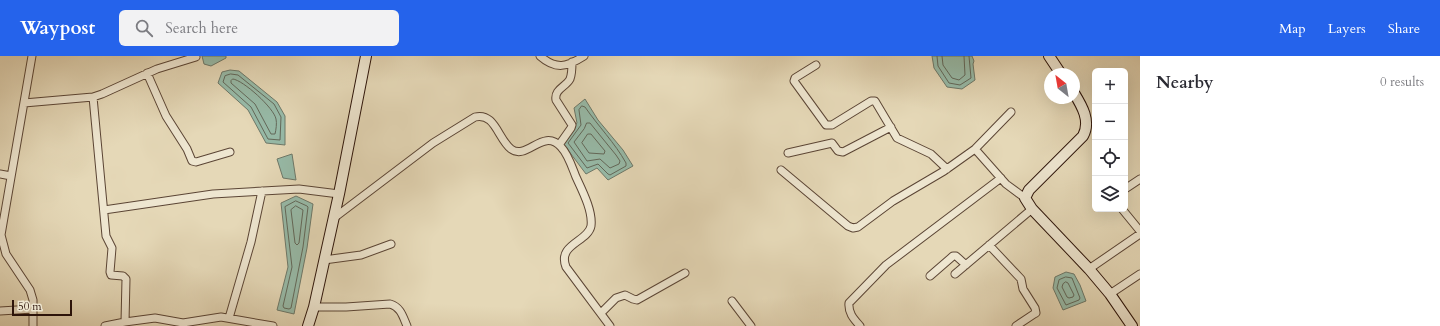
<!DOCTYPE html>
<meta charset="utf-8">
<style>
:root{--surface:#fff;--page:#f2f2f3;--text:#2b2b33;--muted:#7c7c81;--line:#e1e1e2;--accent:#2563eb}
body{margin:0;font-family:Cardo,serif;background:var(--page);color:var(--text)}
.controls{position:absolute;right:12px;top:12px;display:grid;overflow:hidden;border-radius:6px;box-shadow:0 4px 16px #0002}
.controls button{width:36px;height:36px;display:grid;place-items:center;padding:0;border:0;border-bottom:1px solid var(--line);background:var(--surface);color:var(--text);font:20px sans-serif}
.compass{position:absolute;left:1044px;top:12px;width:36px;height:36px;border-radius:50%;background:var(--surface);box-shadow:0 4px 16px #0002;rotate:329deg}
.scale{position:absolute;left:12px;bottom:10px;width:60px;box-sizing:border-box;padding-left:4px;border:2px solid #2d140a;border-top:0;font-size:11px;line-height:14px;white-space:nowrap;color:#2d140a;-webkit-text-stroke:3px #eee6d0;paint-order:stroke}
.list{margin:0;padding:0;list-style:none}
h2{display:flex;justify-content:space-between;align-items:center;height:52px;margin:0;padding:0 16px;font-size:17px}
h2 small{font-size:13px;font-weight:400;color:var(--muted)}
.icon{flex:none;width:22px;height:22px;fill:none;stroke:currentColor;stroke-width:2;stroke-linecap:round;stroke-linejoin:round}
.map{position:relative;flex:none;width:1140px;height:270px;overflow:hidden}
header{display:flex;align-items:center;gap:24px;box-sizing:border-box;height:56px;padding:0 20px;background:var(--accent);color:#fff}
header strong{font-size:19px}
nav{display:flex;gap:22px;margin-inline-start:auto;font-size:14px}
.search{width:280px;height:36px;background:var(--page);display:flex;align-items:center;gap:10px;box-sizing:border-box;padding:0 14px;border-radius:6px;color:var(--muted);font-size:15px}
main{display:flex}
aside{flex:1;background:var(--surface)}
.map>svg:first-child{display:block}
.water{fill:#97bba9;stroke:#6d7869}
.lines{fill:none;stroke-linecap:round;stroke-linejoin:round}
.shore{stroke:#62685a;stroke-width:1}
.street-casing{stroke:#5b4535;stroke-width:9}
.secondary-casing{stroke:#2d140a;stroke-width:12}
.street{stroke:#eee6d0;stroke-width:7}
.secondary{stroke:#eee6d0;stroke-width:10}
</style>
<header>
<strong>Waypost</strong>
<div class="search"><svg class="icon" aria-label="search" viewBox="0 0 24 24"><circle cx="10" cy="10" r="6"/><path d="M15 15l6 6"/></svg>Search here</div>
<nav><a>Map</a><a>Layers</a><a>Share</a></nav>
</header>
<main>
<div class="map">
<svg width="1140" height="270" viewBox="0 0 1140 270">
<rect width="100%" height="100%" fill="#e5d8b7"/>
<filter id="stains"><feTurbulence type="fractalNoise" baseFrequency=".005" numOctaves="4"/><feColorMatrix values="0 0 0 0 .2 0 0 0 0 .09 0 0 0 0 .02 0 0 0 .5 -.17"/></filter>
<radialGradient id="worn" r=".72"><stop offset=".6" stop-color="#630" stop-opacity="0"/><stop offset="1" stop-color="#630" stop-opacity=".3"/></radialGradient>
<path class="water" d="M202,0H226V2L211,10L204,8Z
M932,0H972L974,5L973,8L975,24L962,33L947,31L934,12Z
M230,14L239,15L277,46L285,60V89L266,87L248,54L218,27L222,16Z
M585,43L598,64L623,94L633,110L608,124L597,112L586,118L562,86L577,67L574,52Z
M292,98L296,124L283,122L277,103Z
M296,140L313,148L307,192L294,258L277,254L288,211L281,147Z
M1066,216L1074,218L1080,229L1086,245L1063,254L1053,232L1055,221Z"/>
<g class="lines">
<path class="shore" d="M937,0L938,10L949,27L960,29L971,22L969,0
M942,0L943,9L952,22L959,24L965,19L964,0
M231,18L238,19L274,48L281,61L280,84L268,83L251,51L223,26L225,20Z
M233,23C243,24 274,52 276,63C277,67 276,74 275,78H271L255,48L231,27V25Z
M582,50L585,51C598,70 615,87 626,107V110L610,119L608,118L598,108L587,112L568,87L581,69L579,54Z
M587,67H590L616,99L620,105L619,108L610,112L600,103L587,105L574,86L584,73Z
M588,78H591L605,95L604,98L589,97L582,87Z
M296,145L307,150L308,151L303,191L291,252L289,253L284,252L283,250L292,211L285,151Z
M296,150L303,154L299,187L297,189L295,187L291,154Z
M1066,221L1072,222L1080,242L1079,244L1066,249L1057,232L1059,224Z
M1066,226L1068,227L1074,239L1073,241L1069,242L1067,241L1062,231L1063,228Z"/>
<g class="street-casing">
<path id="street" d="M32,0L1,179L6,198L30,234L33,244V270
M540,0C556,14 567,11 584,0
M816,9L795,22L794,25L826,69H832L871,45H875L897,82L931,98L947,113
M147,17L166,60L187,93L192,105L196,106L230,96
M93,41L106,180L112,192L110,216L111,219L123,220L126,223L125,266L155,262L183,267L221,261L273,270
M24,47L93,41L102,38L157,13L196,1
M559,89L571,72L572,69L556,44C554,33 566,31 570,23C572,18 572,11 572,6
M975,93L1006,128L1025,142
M788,97L832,87L838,95L843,96L891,71
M781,114L848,170L853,172L858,171L893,145L944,115L975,93L1011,56
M0,118L11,120
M1125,133L1140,123
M1122,153L1140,175
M104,154L213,138L299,133L339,138
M334,162L433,87L475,61C495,56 498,83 511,93C527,105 543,71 561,91C568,98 572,111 576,121C582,134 593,155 591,170C588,186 557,188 566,211L610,270
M989,189L1021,223L1023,233L1035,252L1036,257L1034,258L1016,270
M324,204L361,199L391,188
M1089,213L1140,178
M955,218L1032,153
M930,220L953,200H956L966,209
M1110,238L1140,218
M732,245L751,270
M314,251H346L390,248C401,251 403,261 407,270
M0,255L33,253
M601,257L616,242L625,239L633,243L637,244L685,217
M229,262L251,186L262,135
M105,270L125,266
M860,270C854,263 848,257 849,247L886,209L1001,122"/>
</g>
<g class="secondary-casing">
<path id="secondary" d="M1049,0L1061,18
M1074,37C1082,50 1091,65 1083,80L1029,134L1025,142L1032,153L1089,213L1110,238L1132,270
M308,270L314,251L339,138L366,0"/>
</g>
<use href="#street" class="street"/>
<use href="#secondary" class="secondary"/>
</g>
<rect width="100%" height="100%" filter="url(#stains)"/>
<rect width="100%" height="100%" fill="url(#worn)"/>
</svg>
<div class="controls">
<button>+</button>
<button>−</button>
<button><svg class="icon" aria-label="locate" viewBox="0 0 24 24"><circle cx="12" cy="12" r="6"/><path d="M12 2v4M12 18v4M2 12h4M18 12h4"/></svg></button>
<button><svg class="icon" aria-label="layers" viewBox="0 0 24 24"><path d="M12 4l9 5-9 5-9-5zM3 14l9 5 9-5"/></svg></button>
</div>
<svg class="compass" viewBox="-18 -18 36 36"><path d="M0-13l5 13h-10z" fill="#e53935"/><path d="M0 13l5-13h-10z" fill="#7c7c81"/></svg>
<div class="scale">50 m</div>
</div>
<aside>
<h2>Nearby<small>0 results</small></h2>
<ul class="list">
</ul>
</aside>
</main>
